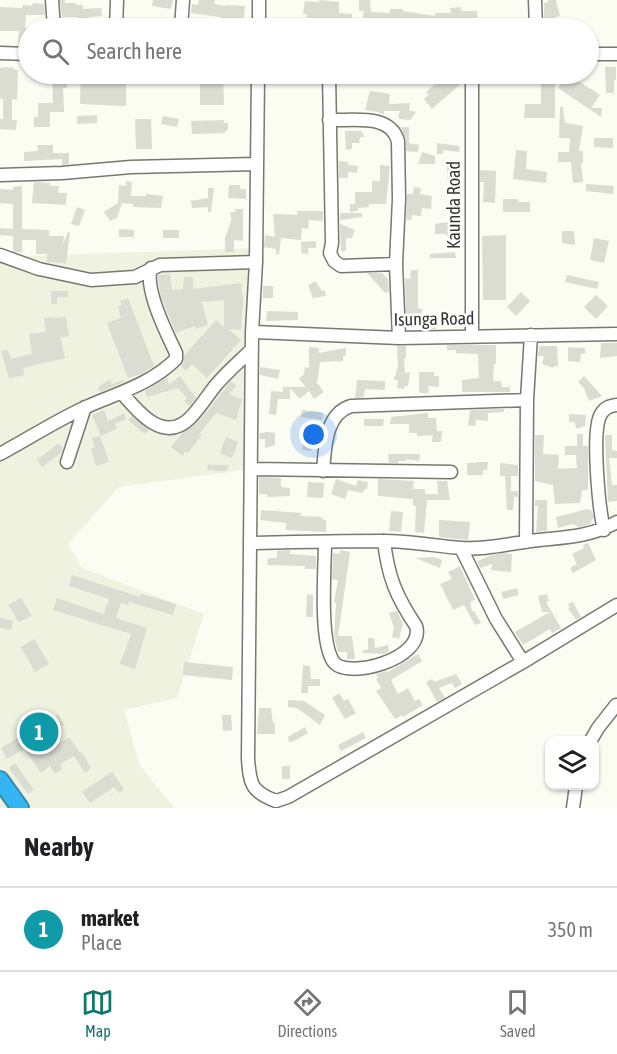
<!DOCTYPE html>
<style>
:root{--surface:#fff;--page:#f6f6f6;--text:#202124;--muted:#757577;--line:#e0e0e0;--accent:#0f766e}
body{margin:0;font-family:"Asap Condensed",sans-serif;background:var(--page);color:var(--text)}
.controls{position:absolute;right:18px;bottom:18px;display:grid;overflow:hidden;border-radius:12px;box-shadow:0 2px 4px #0004}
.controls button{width:54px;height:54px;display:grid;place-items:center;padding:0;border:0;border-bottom:2px solid var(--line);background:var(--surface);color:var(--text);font:30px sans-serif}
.you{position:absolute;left:314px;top:435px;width:21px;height:21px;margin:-15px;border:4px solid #fff;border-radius:50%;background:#1a73e8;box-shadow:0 0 0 9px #1a73e833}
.badge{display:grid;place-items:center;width:39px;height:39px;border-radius:50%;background:var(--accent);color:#fff;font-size:20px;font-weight:700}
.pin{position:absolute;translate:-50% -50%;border:3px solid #fff;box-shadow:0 2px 6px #0006}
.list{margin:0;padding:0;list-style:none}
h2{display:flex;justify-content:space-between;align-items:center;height:78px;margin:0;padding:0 24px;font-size:26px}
h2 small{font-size:20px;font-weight:400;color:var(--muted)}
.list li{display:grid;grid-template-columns:39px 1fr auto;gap:18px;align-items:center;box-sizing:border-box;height:84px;padding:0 24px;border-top:2px solid var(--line)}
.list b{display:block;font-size:22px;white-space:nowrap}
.list p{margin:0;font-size:20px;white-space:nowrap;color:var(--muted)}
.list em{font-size:20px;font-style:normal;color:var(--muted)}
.icon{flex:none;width:33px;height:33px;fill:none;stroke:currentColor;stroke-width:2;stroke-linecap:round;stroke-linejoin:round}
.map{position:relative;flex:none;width:617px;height:808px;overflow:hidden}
.search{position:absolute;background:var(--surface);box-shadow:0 2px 4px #0004;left:18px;right:18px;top:18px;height:66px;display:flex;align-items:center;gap:15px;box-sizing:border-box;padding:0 21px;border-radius:33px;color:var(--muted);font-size:22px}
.sheet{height:162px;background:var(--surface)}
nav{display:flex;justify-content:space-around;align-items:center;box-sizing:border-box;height:84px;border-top:2px solid var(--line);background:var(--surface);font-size:16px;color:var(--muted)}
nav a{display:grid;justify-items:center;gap:3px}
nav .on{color:var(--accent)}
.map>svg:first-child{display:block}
.built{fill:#f0f2e0}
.building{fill:#dbdcd2}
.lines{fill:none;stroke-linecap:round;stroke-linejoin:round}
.minor-casing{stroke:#77786f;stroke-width:15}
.highway-casing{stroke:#3489ae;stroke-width:20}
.minor{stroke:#fff;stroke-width:12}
.highway{stroke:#34b5f1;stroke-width:16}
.labels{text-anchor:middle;stroke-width:5;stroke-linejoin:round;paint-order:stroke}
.street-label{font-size:18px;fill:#353632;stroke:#fff}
</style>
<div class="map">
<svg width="617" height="808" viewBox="0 0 617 808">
<rect width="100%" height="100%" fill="#fbfcf2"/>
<path class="built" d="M252,248L251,469L119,487L68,544L82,568L204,614L177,698L124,710L140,766L174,808H0V257Z"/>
<path class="building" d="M60,0H65V3H76V5H83V9L101,8L102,16L89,17L88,28H77V17H62Z
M153,0H173L171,9L152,6Z
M199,0H215L214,4L226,6L227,5L245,6L243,28H220V17L191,13L192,4L198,5Z
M319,0L339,2V13L352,14V20H327L326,28H306L307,14H303L305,1L319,2Z
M359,0H370L371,12L390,13V9H403V11L435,16V13H451L450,8L461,7V11H477L478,23L492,26L491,28H436L437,26L397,20V28H391V19L377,18L376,21L366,20L363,17L364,11H359Z
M548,0H556L560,16L555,17L564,28H551L544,19V3L548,2Z
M33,3L44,4L45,15H26L25,28H28V46L18,45L19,31H0V7L22,8L23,5L32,6Z
M4,67L15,68L14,70H18L17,100L12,99V120H17L16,130L0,129V119H3V99H0V68Z
M605,67H616V80H614V93H606Z
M52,74H68L67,88H63L64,112H50V127H34V117H38V103H53Z
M81,74H116V82H126V106L80,104Z
M196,74H223L224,105H200V83H196Z
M447,74H457L464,81L432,109L424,99L429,94L426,92Z
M541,74H555V118H524L525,104H541Z
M568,74L600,95L591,108H602L601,117L558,88Z
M370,91L390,94L389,104L410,103L409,110L416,112L410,120L400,119L398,117L400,111H384V115L378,112L365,110Z
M560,107H563L565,123L583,126L579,151H583V163H581L583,182L573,183L571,162H558V152H569L570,138H559Z
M97,115V123L77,124V116Z
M163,116L179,119L177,127L161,124Z
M135,119H151L152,149H136Z
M224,120V123H228V130L225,131V133L192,134L191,121Z
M401,127H409V143L419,145L418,152L406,151V140Z
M345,131H361L365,137H360L359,143H352V149L346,150Z
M594,138H613V148L594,147Z
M437,143L460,146L459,152L443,150V154H437Z
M37,145H53V153H69V164L62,165V159L24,161V152L38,151Z
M516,150L527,151L526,169L547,172L546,183L513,179Z
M422,152L435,156V164H418Z
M339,161L348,162V165L358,166L357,173L348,172V178H339Z
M380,165L390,166L386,204H369V207L358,208V211L350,212V204H355V192H372V181H380Z
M447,167H456L457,172H461L458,195L449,194L450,185H448Z
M480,170L496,171L495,203L483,202L484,182H480Z
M126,181L132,182L131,196H146V194L163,196L161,208L133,207V204L122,203L117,218L110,221L104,212L118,203L119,185L126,186Z
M34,182L50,183V186H59L58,193H67L66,205L32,203Z
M586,184L614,186L613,194L586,191Z
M229,185H240V189H246V199L228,198Z
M22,186V229L49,230V236H64L63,244L68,232L70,233L66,263L47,262V254H36V240H22V252H15L13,251V236L0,235V228L13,229V204L0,203V189L13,190V187Z
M414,187L421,188L420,194L432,196L431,209L422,208L421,216L412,215L411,220L406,219L407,194H413Z
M208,188H214L211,212H208V207L192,208L191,201L208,198Z
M503,199H518V202H530V212H503Z
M453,200H455L456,210L460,211L459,218L456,217V229L459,230L458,237L446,236V234H435V224L448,222Z
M77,207L85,210L79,226L71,224Z
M235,209H243V241L234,240V252H225V238L232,218H231L230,212H235Z
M297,211H323V221L309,220L308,229L302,228L301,240L281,238L279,254H276V249L264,247L265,235L275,237L273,214L297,215Z
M340,213H362V217L340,220Z
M340,224L355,230L352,238H346V251H341Z
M119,229L134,230V237H119Z
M163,230H179V238H163Z
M562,231H574L575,245L562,243Z
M506,235V300H483L482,236Z
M594,238L609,241L604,263L590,260Z
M316,241V248H308V254L301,253V242Z
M455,252L456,258H430V254Z
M411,270H418V308L423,310L415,325L408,321L410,318L406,317L405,278L410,279Z
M367,273H382L388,279L389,292L385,293Z
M170,274L172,290L183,289L184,277H193V289L241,283L243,300L241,330L228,329L241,340L207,378L192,364L186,371L181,366L184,362V356L216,320L224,327V300L202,302L208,325L195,329V326L176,333L161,297L158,277V275Z
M567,275L599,282L597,289L565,282Z
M314,282H316L322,291L325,290L326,296L313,298L308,285Z
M263,286H273V298H263Z
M51,291H68V297H57V304H51Z
M521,292L530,301L516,316L507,307Z
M596,295L608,306L596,319L584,307Z
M128,298L154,366L141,374L128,378L107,323L121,318L118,306L122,305L120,301Z
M267,311L298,312V320L266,321Z
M449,311L456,319L451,325L447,321L436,323V329H425V314H433V317L445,315Z
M53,317V318L66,317L69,336L60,337L65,358L23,368L24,375L9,378L1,351L8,350L11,359L32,354L29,334L46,332L44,318Z
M601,343H617V356L600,358Z
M447,345H496V364H494L493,381H501L502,387H510V392H462V380L479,378L478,354L456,353V350H447Z
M397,346H406V358L404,359L405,373L410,372L408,386H405L404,389L397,388L398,380H394L398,366Z
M539,346H557L558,366H554L553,368L542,364L544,356H538Z
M309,347L319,348V353L346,348V355L343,356V361L320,362L317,383L324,392L314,399L309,391L300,399L290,388V399H278L276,415L269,414L271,391L283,392V387H306L299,379L304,374L305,367L309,368Z
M568,347L585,348V354H581L580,362L568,361Z
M260,367L280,370L278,379L260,375Z
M419,372H434V376H439V387L428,386L429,393H419Z
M180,376L196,398L190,406L184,401L187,398L178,388L147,397L145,391L167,377L169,385Z
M584,376L602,396L589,401L584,388L578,382Z
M110,379L112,384L123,380L124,382L100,392L98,387Z
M357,380L385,381V390L365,389L364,397L355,398Z
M231,381L236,386L229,394L242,399L236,420L216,413L200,433L202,435L188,453L186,451L182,456L171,447L182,433L200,420Z
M504,409V412L488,413V421L476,420L475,426L468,425L470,410Z
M104,410L108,421L124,413L126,419L115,424L117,429L101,436L92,415Z
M302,410L323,413L322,420L301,417Z
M428,413V418H436L437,431H442L441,442H432L433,435L417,436V433H409V424H390L391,417Z
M569,414L586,415L585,426L577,429L574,422H569Z
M132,416L149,430L145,434L128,420Z
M364,419H384L383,426H364Z
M305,430L313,431V435H319L318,443H313L312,451L302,450Z
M269,432L275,433V445L265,448V439H259L260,433Z
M577,434H583V446H588V490H582L580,503L555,504L553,485L535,481V435H544L543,454L559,455L558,469L577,468L576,455H565V446H577Z
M605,435H612V450L617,451V458H609L612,485H617V501L608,502Z
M100,436L109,462L96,466L91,449L95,448L92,438Z
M226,437L238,442L232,458L220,453Z
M59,443L63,448L61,453L42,467L37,460Z
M388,454H420L419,461L406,459V461H398V463H389Z
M476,462H488L487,470H483V475H467V463H476Z
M500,463L518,465V476H511V491H518V497H514L513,510H507L505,476H500Z
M208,464L210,465H229L226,471H217L207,470Z
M259,477L281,478V487L290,488V496L267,497V494H259Z
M336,479L356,486L358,480L368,482L367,489H364L363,493L348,490L345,499L331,494Z
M378,479L414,481L413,489H425V494H438L437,481H447L450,500H427L424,533L415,532L416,506H413V499L378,496Z
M308,482L324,483L323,498L307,497Z
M535,500H547V531L536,532L538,506H535Z
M588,509L592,511L594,519H592L590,524L579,527L572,524L558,528L556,517Z
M261,510L301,513V516L322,517V519L326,520V532L286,530V523L260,520Z
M391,511L403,512L401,532L389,531Z
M439,520L470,522L468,540L439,537Z
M588,543L596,560L573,573L570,568L577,564L572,554L584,548L583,545Z
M290,550V554L316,556V569H305V566L267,565L268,558H277V551Z
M340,550L350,552L338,636H352L355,659H347V652H338L334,636L336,603L334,602L338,580L332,579L333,553L340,554Z
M505,553L512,554L511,572L491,570L492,564L480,568L477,561L492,555Z
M434,557L442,560L440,568L415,558Z
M460,566L475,600L470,602L472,611H474L481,623L475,625L464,605L453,610L440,584L452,579L448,572Z
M72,575L140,597L141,594L176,604L173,615L129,602L128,605L121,603L116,618L147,628L135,669L120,664L131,634L53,610L57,598L104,614L109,599L69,586Z
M517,588L519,595L503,599L501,592Z
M307,594L313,595V617H306Z
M547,594L549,601L546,602L561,628L552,633L550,629L523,645L515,632L550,612H542L538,596Z
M21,598L32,616L19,622L8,605Z
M573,602L581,617L576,620L568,608L570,607L568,604Z
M397,611L403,624L399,639L392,637L394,628L389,613Z
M0,618L13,621L11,630L0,628Z
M368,638H374L375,648L388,645L389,651L384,654L363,653L362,651L368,649Z
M34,639L49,664L35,672L21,647Z
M418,654L422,661L391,680L398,694L408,688L415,701L419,699L423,705L403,717L402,715L395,719L376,691L381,688L376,679L378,678L376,674L387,671L388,672Z
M184,662L233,667L232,680L183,675Z
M303,665L310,666L311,679H320V686H308V693H301Z
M456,674L462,684L455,688L452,683L439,688L445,698L437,702L426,682L432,679L434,682Z
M339,693L344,701L348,699L356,713L345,719L332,698Z
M288,700L304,701L325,715L320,725L297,708L288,707Z
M259,708H271L273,723H275V734H257Z
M58,714L64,725L34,743L42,755L69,737L80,753L82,752L91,768L85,773L74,756L62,763L60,766L62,769L55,774L50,766L41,773L24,749L7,759L1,748Z
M222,715H231L232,730L223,731Z
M305,727L308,733L294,741L289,742L288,737Z
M363,732L366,738L341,751L338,745Z
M15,763L34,790L28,794L9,768Z
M282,766H290V779H282Z
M112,772L124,789L119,793L114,787L90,803L82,792Z"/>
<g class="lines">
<g class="minor-casing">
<path id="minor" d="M52,0L54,28
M535,0L536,28
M116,28L117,0
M181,28L183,0
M259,28V0
M0,53L28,54
M588,54H617
M258,74L256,262L252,332L248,759C250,784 251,792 276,801L288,797L523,662L617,605
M329,74L332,243L330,253L334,261L341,266L396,264
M329,120C353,121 390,113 398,141L399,199L396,264L399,338
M0,175L62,173L131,167L257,164
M0,255L39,269L91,280L135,277L160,265L256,262
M252,332L399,338L617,334
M472,336V74
M122,393C138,412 164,444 190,418C200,408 207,396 216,385C227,372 240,361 252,349
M0,454C28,439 57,420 86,407C118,393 151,384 176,359V353C167,334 144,289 151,268
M67,462L85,407
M252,469L451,472
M323,471C325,448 325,414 351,406L527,400
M604,530C599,509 591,430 601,414C605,407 610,406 617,405
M325,542C325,569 319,639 333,661C345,681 426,659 416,626C396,596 388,577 384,541
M526,542L527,400L531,335
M251,543C295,542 339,541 383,541C410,541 435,546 461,548C482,550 503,545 524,542C557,537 587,539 617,522
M461,548L496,619L523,662
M591,740L598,728L616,705
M573,808L576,786"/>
</g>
<g class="highway-casing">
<path id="highway" d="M0,780L20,808"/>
</g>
<use href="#minor" class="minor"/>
<use href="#highway" class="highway"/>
</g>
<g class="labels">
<g class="street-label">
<text transform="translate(454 205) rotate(-90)" y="6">Kaunda Road</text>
<text transform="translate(434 319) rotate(-1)" y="6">Isunga Road</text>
</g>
</g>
</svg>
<div class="controls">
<button><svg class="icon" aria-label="layers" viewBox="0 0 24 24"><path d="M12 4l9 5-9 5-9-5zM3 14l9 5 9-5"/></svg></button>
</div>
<div class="you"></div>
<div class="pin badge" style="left:39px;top:732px;background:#0f9aa8">1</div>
<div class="search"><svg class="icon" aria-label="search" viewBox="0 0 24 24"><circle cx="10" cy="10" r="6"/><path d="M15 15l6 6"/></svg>Search here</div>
</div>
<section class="sheet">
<h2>Nearby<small></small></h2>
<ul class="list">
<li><span class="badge" style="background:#0f9aa8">1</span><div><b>market</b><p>Place</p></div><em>350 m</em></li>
</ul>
</section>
<nav>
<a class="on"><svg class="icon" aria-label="map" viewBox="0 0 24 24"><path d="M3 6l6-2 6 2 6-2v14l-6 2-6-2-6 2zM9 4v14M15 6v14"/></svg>Map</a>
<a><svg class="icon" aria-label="directions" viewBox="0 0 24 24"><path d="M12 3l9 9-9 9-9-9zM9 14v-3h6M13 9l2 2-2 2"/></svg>Directions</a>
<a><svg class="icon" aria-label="saved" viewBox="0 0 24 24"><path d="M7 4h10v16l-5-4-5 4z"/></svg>Saved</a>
</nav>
